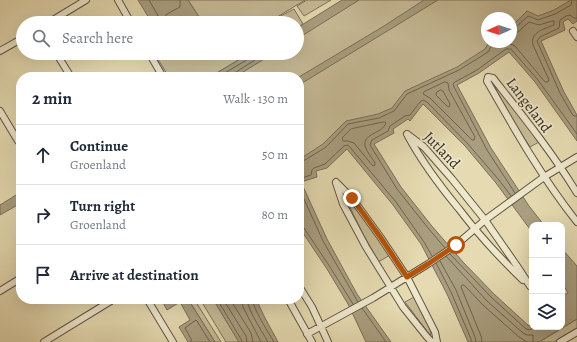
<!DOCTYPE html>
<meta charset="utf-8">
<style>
:root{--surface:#fff;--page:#f6f6f7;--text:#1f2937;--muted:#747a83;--line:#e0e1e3}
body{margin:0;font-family:Alegreya,serif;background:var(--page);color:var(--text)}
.controls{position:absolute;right:12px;bottom:12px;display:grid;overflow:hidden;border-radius:8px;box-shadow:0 4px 16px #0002}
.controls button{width:36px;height:36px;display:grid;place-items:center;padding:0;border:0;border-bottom:1px solid var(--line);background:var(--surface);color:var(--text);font:20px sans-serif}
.compass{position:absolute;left:481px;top:12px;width:36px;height:36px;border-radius:50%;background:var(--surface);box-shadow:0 4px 16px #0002;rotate:267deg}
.stop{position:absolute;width:12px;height:12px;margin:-9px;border:3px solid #b45309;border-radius:50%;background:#fff}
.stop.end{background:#b45309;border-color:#fff;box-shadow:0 1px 4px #0008}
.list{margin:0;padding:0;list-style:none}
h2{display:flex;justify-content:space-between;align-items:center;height:52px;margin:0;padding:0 16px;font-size:17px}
h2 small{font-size:13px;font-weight:400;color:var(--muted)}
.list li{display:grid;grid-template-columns:26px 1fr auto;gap:12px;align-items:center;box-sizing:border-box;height:60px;padding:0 16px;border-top:1px solid var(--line)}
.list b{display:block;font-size:15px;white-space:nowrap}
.list p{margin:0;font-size:13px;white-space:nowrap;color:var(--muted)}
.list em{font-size:13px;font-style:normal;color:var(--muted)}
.icon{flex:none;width:22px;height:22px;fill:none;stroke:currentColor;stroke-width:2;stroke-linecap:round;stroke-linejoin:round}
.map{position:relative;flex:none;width:577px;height:342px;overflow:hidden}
.search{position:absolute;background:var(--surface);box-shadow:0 4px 16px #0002;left:16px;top:16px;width:288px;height:44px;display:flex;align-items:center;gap:10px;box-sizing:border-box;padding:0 14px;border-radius:22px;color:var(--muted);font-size:15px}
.panel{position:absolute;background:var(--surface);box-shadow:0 4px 16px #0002;left:16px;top:72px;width:288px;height:232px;border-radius:16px}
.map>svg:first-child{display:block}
.green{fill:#c7bc98;stroke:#7e745c}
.water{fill:#a99e7f;stroke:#7a7059}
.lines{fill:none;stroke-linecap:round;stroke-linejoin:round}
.shore{stroke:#6e644f;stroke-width:1}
.minor-casing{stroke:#605744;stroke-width:8}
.minor{stroke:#eee7cc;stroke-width:6}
.route{stroke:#b45309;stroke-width:5}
.labels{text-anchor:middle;stroke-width:3.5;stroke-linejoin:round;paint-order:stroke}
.street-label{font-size:15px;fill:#342b1f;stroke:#eee7cc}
</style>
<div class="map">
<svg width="577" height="342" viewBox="0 0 577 342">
<rect width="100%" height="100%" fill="#e5dab1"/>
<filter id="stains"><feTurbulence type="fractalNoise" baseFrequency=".005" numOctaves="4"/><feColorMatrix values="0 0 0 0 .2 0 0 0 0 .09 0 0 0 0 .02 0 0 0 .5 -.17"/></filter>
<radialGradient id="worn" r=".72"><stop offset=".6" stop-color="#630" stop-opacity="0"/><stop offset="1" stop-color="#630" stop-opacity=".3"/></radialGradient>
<path class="green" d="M188,0H305L269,22L294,9L303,24L297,28V23H203Z
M307,0H331L304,16L297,6Z
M354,0H577L511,40V18H487V42H508L299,170V77H231L269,53H297V36Z
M154,53H202L206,60L217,53H250L210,77H169Z
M491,80H492L539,142L530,147L512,119Z
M345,194L390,255L380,261H378L362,232L344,195Z
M414,297L428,323L431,334L430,335L405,302Z
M188,299H194L221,342H215Z
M200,299H213L239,342H226Z
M577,319V328L554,342H542L541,341Z"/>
<path class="water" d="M138,0H188L203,23H185L181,16L169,23H152Z
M342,0H359L297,39V28Z
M424,0H438L299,85V77L384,26Z
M571,0H577V21L573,24L568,19L563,22L565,30L541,41L564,92L577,115V141L535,82L509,52L479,73L457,85L491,148L529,206L544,225H532V232L496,183L465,146L423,104L410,121L408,119L393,129L394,133L374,144L401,187L431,225L463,262L494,294L529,326L532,323V327H562V296L568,293L562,282V249L577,266V319L539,342L538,341L537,342H468L447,294L421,244L393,205L347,149L327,168L316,171L317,177L301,182L327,239L357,294L391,342H366L348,304L327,269L299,227V158L303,157L323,144L346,121L378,114L392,108L405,91L457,67L485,49L489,42H511V27L527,11L538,16L554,10Z
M250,53H274L235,77H210Z
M21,192V203L0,215V205Z
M161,299H188L215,342H188L179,327L190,320L180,302L167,310Z
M213,299H256L264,316L278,342H239Z"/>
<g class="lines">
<path class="shore" d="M149,0L160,19L162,20L167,14L180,7V0
M577,18H574L570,15L566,16L560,20L559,28L540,37L537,41L560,93L572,114L574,116H577
M511,29L515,28L528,16L538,20L555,14L571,5L572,0
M497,42V46L499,47C505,45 509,42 515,46L545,82H548L549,80L533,45C530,32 544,29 554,25V21H552L539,25L529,22L518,32L511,34
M218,77L250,58L251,56L252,53
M234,77V74L236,72L266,53
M445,82L448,83L449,90L475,137L474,140H472L430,98L423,94L424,92Z
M441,90L443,91L450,104L449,107L447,106L436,95V93Z
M383,122H385L386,123C382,134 363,133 365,146C367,152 372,158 375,163V165L373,166L354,143L348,141H343L342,138L351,129Z
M299,161L305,160L326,147L348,124L379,118L394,111L407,94L459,70L488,52L492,45V42
M299,179L311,175L312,170L314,168L325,164L344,146L347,145L349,146L396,202L424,242L432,256
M299,188L323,241L358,302
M515,193L487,150L454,87L453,84L455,82L477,70L506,49H511L538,80L577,134
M299,226H302L304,228L330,267L353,304
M445,248L428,228L397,189L370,145L371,142L372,140L388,131L390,126L405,116L410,115L420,102L423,100L427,102L468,144L499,180L511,196
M450,254L491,297L526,329L530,330L534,327
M446,256L487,301L523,333L527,335H533V342
M440,261L456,290L475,337L476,342
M436,263L451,292L471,339V342
M217,299L241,339L242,342
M223,299L246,336L247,342
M230,299L251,333L253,342
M241,299L243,307L261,342
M247,299C248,311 262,331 268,342
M252,299C254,310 268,332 274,342
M362,308L386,342
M191,342V339L185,328L196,320L197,321L210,342
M482,342L481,336L461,287L462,285H464L484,306L519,337L527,342"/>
<g class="minor-casing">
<path id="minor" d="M118,0L131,23
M48,23L86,0
M573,31L577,37
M0,51L23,38
M56,53L71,77
M149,53L163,77
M0,111L18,141
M407,134L424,147L452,179L485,220L517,266L530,286
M408,136C422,162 440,186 459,209C478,234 500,258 523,280
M336,182L352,198L381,238L407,277L435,332L437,342
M336,183L343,204L366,247L403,307L427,337L432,342
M577,193C552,152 522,115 493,78L488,77L487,81C515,130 542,178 577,222
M299,286L312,307L328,342
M0,291L21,278
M147,299L173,342
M288,299L312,342
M307,334L373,298L428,264L456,245L485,220L544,177L577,157
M44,342L114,299
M560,342L577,332"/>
</g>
<use href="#minor" class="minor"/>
</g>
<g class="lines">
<path class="route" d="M352,198L381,238L407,277L428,264L456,245"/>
</g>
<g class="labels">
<g class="street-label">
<text transform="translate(529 105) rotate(53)" y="5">Langeland</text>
<text transform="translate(442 150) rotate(46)" y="5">Jutland</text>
</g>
</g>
<rect width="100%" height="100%" filter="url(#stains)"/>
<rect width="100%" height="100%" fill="url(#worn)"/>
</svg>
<div class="controls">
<button>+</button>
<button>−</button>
<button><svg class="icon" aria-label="layers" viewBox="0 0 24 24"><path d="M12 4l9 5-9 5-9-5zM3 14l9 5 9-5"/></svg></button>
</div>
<svg class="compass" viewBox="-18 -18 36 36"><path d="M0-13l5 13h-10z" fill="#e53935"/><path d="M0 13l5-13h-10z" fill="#747a83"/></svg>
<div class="stop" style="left:456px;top:245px"></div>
<div class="stop end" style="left:352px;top:198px"></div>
<div class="search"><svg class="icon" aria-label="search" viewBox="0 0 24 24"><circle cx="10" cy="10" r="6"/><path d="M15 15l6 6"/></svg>Search here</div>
<section class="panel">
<h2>2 min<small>Walk · 130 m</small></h2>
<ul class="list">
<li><svg class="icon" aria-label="ahead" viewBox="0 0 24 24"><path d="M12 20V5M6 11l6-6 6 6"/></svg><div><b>Continue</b><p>Groenland</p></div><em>50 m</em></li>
<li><svg class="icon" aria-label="right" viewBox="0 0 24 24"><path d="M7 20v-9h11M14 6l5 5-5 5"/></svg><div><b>Turn right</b><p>Groenland</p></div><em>80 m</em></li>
<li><svg class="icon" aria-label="arrive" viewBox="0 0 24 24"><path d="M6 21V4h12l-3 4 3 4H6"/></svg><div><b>Arrive at destination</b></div></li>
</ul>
</section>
</div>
